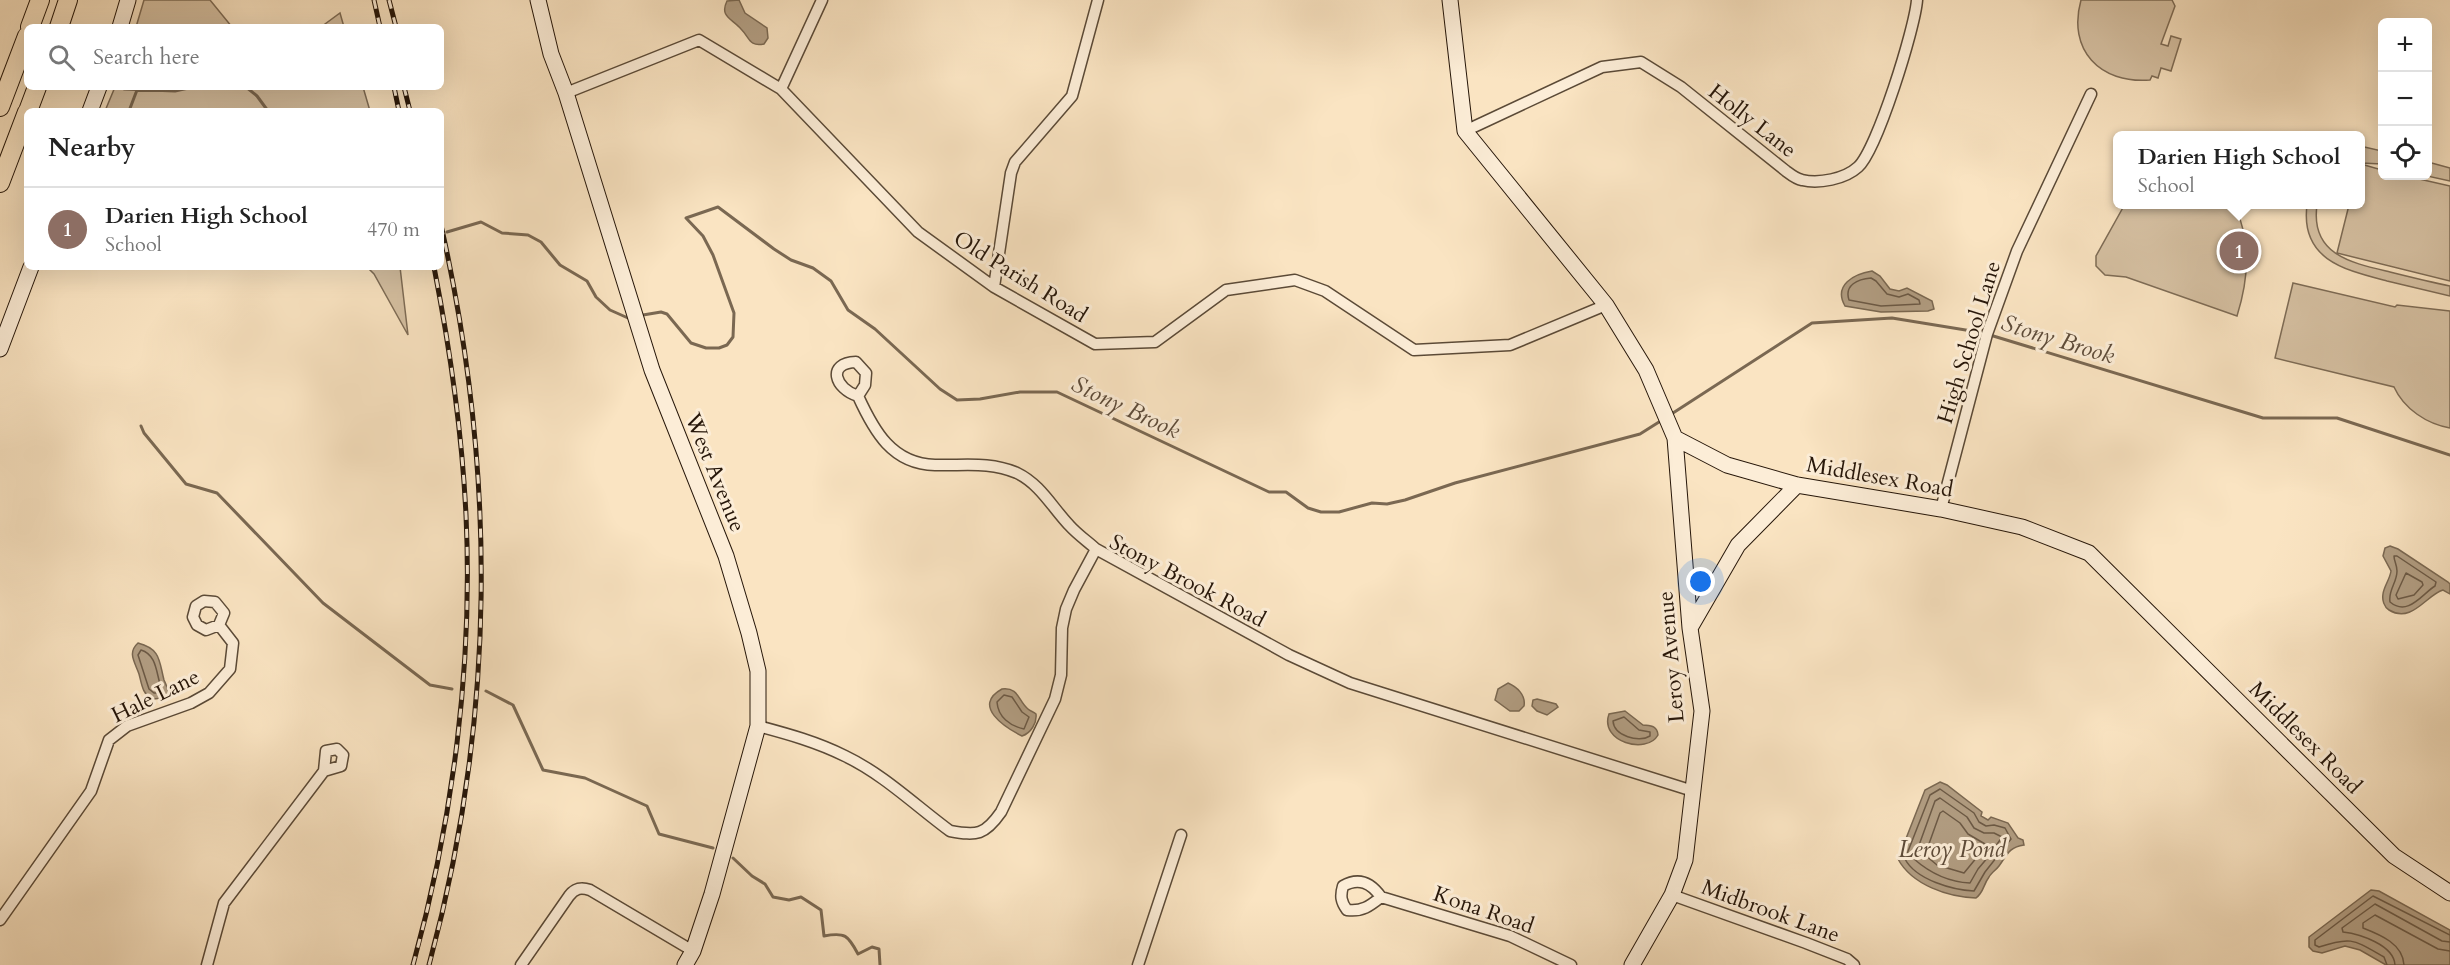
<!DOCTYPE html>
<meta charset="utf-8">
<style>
:root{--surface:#fff;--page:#f6f6f6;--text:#222;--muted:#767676;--line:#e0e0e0;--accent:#1a73e8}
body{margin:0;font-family:Cardo,serif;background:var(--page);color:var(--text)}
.controls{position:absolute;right:18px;top:18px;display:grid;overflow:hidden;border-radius:9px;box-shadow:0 6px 24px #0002}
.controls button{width:54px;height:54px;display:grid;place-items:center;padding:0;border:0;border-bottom:2px solid var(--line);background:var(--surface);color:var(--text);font:30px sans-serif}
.you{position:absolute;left:1701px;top:582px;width:21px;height:21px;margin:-15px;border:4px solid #fff;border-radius:50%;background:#1a73e8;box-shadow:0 0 0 9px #1a73e833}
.badge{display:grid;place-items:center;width:39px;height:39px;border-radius:50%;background:var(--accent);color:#fff;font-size:20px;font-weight:700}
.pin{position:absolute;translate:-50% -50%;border:3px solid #fff;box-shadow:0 2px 6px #0006}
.popup{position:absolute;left:2113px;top:131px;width:252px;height:78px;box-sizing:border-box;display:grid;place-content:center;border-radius:9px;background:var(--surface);filter:drop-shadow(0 2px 4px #0005);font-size:20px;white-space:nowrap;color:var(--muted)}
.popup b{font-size:22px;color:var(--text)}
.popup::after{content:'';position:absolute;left:50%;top:100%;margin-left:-12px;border:12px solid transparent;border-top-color:var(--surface)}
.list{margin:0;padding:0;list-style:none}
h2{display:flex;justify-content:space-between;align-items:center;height:78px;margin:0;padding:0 24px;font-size:26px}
h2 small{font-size:20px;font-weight:400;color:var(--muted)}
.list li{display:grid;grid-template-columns:39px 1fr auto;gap:18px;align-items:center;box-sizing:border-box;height:84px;padding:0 24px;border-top:2px solid var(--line)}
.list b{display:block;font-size:22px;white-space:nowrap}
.list p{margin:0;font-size:20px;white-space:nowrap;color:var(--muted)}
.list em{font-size:20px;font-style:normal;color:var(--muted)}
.icon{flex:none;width:33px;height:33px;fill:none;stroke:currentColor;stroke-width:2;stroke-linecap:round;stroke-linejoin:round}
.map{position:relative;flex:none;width:2450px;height:965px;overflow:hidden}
.search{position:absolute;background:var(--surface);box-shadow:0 6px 24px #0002;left:24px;top:24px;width:420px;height:66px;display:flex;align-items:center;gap:15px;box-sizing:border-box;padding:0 21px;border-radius:9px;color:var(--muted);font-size:22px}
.panel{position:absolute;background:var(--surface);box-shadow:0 6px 24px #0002;left:24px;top:108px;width:420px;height:162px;border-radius:9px}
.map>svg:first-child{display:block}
.green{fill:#d6c1a3;stroke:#7e6c56;stroke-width:1.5}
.water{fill:#b29e83;stroke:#7a6852;stroke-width:1.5}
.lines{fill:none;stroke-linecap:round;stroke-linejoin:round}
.shore{stroke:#6c5a46;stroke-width:1.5}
.stream{stroke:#7a6852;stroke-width:3}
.street-casing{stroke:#5b4a37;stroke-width:13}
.secondary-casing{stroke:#261609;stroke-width:17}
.highway-casing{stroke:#261609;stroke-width:20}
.street{stroke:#fcedd7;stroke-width:10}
.secondary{stroke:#fcedd7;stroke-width:15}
.highway{stroke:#fae4c2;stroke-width:18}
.rail-casing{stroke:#261609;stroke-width:5}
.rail{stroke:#fcedd7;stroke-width:3;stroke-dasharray:9;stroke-linecap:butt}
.labels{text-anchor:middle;stroke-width:6;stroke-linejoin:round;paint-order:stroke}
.street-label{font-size:22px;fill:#261609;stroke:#fcedd7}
.water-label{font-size:24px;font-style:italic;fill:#5e4c3a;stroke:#fcedd7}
</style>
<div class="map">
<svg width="2450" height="965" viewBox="0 0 2450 965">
<rect width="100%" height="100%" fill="#fae4c2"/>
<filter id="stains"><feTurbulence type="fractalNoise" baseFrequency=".00333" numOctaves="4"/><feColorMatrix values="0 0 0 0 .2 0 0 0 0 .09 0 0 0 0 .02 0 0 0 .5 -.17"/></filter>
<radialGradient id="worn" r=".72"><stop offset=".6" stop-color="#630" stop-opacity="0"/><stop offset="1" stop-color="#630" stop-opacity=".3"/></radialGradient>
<path class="green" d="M144,0H210L232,27H136Z
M2081,0H2172L2175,6L2161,44L2168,46L2171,36L2181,39L2171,71L2161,68L2158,78L2152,76L2150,80C2100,84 2067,50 2081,0Z
M340,13L344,27H321Z
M115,87H363L370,111H105Z
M2360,146L2382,151V164L2361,163Z
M2428,162L2450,168V181L2427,176Z
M2361,164L2382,170V176H2406L2450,186V281L2337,253L2349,205L2360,204Z
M2125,204L2235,205C2251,243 2249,277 2237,316L2126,277L2105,275L2096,266V256Z
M2307,205H2317C2310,255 2352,263 2390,272C2410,277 2430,282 2450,286V296C2429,291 2408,286 2387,281C2345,270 2300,260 2307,205Z
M367,267H400L408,335L374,274Z
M2293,283L2395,307L2397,305L2450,311V428C2427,424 2404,409 2394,387L2275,358Z"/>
<path class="water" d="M739,0L745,13L767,28L768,38L764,44C749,47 750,38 741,29C733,19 719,17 727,1Z
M1872,271L1880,276L1890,289L1899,291L1907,288L1932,301L1934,309L1928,311L1881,312L1845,306C1833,285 1854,274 1872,271Z
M2390,546L2398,549L2448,582L2450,584V594L2443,590C2426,595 2412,624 2389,610C2384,607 2382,600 2383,594C2384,586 2390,579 2391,571L2383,556L2385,548Z
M138,643C161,649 159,661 164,680C167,687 170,692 166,698L152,699C142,693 142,685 139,674C135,662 127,653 138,643Z
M1508,683C1517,687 1526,695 1524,706L1519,711H1510L1495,700L1498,689Z
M1002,689C1019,687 1018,701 1028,709C1030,711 1034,712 1036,714C1037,723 1031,733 1022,736C1006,728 971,706 1002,689Z
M1537,699L1556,704L1558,707L1547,715L1537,711L1532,706L1533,700Z
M1625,711L1643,725C1650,726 1657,725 1658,735C1647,755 1599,742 1609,714Z
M1940,782L1947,785L1982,812L1981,816L1988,820L1991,817L2008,823L2018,838L2023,840L2024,845C2009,847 2007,855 1999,866C1996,870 1991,873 1989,877C1983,885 1984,892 1976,898C1948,897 1912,885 1898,859L1925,790Z
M2371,890L2379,891L2450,930V965H2386L2360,950L2345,946L2322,953L2313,951L2309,947V937Z"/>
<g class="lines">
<path class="shore" d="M1871,278L1876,281L1887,294L1899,297L1908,294L1919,300L1920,304L1881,306L1849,300C1844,285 1858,279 1871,278Z
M2394,556H2397L2436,582L2435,586C2422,594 2408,617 2390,602C2388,590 2397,583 2397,571C2397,565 2394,561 2394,556Z
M2406,573L2422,582L2423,585L2414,595L2398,599L2396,595Z
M141,650C158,655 156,676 162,690L160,693H154L149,689L138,655Z
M1004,695L1012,697L1022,712L1029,717L1024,729C1010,726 998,717 997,702Z
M1624,717L1639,730L1650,732V736C1639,743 1614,736 1613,721Z
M1940,789L1974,813L1979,822L1986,826L1994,825L2005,828L2011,839L1985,872L1974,891C1953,890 1916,880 1905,859L1930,795Z
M1940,798L1967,817L1974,828L1984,833H1994L2002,837L1989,856L1978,869L1970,883C1948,882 1930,873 1914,859L1935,801Z
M1943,811L1960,823L1968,834L1985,844L1982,851L1964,873L1937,865L1925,855L1940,813Z
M2387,965L2384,957C2354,940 2352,936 2319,947L2315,945V940L2373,896L2450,935
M2395,965C2394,945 2360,934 2343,932L2342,928L2375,904L2442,941L2450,942
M2404,965C2403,944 2381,935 2363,928V923L2375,915L2438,949L2450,951"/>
<path class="stream" d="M246,87L257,96L268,111
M124,89L175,91L193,87
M129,111L137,90
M447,232L481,222L502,233L528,235L541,242L560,265L587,281L596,297L610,310L628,318
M643,315L661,312L667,314L691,343L706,348H719L727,345L733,337L734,313L713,255L703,236L686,218L718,207L774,249L791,260L813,268L831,281L848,310L875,329L940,389L957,400L980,399L1020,392H1057L1269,492H1286L1308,508L1321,512H1339L1372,503L1387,504L1405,500L1455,483L1640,434L1659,422
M1990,335L2263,418H2337L2450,455
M1673,413L1812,323L1892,318L1984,333
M141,426L144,433L186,484L217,493L323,603L430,685L452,689
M486,691L513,705L543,770L585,778L647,806L659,834L713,848
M733,858L752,876L765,884L773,897L789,900L801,897L821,910L824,936C845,932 848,935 858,954L872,947L879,949L880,965"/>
<g class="street-casing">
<path id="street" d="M781,89L822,0
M566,93L699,40L781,89L918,232L994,287L1095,344L1155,342L1226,290L1295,280L1325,291L1414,350L1510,345L1606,305
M1465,131L1602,67L1641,62L1681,87L1786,171C1790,174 1796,179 1802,180C1819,184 1845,179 1858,167C1877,150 1915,28 1917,0
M994,287L1011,173L1015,162L1072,96L1098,0
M858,396L865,385L866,373L856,362C826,363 835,389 858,396C874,431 892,464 935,465C963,466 989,461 1017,473C1040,484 1052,507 1069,525C1077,534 1087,541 1096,549L1289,655L1350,683L1693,791
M1941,509L1987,334L2017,251L2091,94
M204,601L215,602L224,613L219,625L206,630L197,625L193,617L196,606Z
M758,726C788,734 817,742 845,756C883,774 916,806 950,831C977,836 985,835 1001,812L1055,699L1061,675L1062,628L1066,609L1074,590L1096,549
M1672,895L1806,943L1847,959L1854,965
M1381,897C1370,906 1362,912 1347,910C1341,902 1340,896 1343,886C1359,877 1371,883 1381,897L1510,936L1571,965
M0,920L91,791L109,740L127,726L191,703L209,693L230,669L233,643L219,625
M207,965L224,903L324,771L326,751L337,749L343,755L341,766L324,771
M521,965L569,896C575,888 581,887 590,890L693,951
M1138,965L1181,835"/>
</g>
<g class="secondary-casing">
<path id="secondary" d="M538,0L551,54L566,93L652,370L726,556L749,633L758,671V726L712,894L693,951L685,965
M1450,0L1465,131L1606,305L1646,370L1675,438L1727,465L1797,485L1941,509L2022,527L2089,553L2394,856L2450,893
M120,27L128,0
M90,111L99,87
M0,349L31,267
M1690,628L1738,545L1797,485
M1632,965L1672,895L1685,860L1702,711L1690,628L1675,438"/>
</g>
<g class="highway-casing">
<path id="highway" d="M30,27L40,0
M59,27L68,0
M0,107L27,36
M28,111L37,87
M0,183L27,112"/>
</g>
<use href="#street" class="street"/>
<use href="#secondary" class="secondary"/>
<use href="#highway" class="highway"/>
<g class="rail-casing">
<path id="rail" d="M374,0L380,27
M389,0L396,27
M394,87L399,111
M404,87L410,111
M413,965C453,820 473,665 466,515C462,431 450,349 434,267
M429,965C496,718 497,474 441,225"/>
</g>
<use href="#rail" class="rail"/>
</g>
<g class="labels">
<g class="street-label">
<text transform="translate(1753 120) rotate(38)" y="8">Holly Lane</text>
<text transform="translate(1021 276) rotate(32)" y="8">Old Parish Road</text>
<text transform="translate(1968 342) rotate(-73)" y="8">High School Lane</text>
<text transform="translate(716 472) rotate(68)" y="8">West Avenue</text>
<text transform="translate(1880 476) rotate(10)" y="8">Middlesex Road</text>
<text transform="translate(1188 580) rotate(28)" y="8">Stony Brook Road</text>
<text transform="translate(1670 657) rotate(-95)" y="8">Leroy Avenue</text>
<text transform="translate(155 695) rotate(-26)" y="8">Hale Lane</text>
<text transform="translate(2306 737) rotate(45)" y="8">Middlesex Road</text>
<text transform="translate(1484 909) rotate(19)" y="8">Kona Road</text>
<text transform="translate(1771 910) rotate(20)" y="8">Midbrook Lane</text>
</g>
<g class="water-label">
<text transform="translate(2058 339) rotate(17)" y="8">Stony Brook</text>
<text transform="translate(1126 407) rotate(25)" y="8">Stony Brook</text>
<text x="1952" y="857">Leroy Pond</text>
</g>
</g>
<rect width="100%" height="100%" filter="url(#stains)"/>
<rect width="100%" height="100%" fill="url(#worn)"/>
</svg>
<div class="controls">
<button>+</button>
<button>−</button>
<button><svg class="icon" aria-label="locate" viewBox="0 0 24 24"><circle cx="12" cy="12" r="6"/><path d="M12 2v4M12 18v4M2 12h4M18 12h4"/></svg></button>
</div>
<div class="you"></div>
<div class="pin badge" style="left:2239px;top:251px;background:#8d6e63">1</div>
<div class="popup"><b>Darien High School</b>School</div>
<div class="search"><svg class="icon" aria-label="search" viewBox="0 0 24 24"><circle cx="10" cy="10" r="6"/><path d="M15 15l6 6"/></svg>Search here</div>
<section class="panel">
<h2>Nearby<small></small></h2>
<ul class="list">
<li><span class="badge" style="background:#8d6e63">1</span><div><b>Darien High School</b><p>School</p></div><em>470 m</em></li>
</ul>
</section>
</div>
